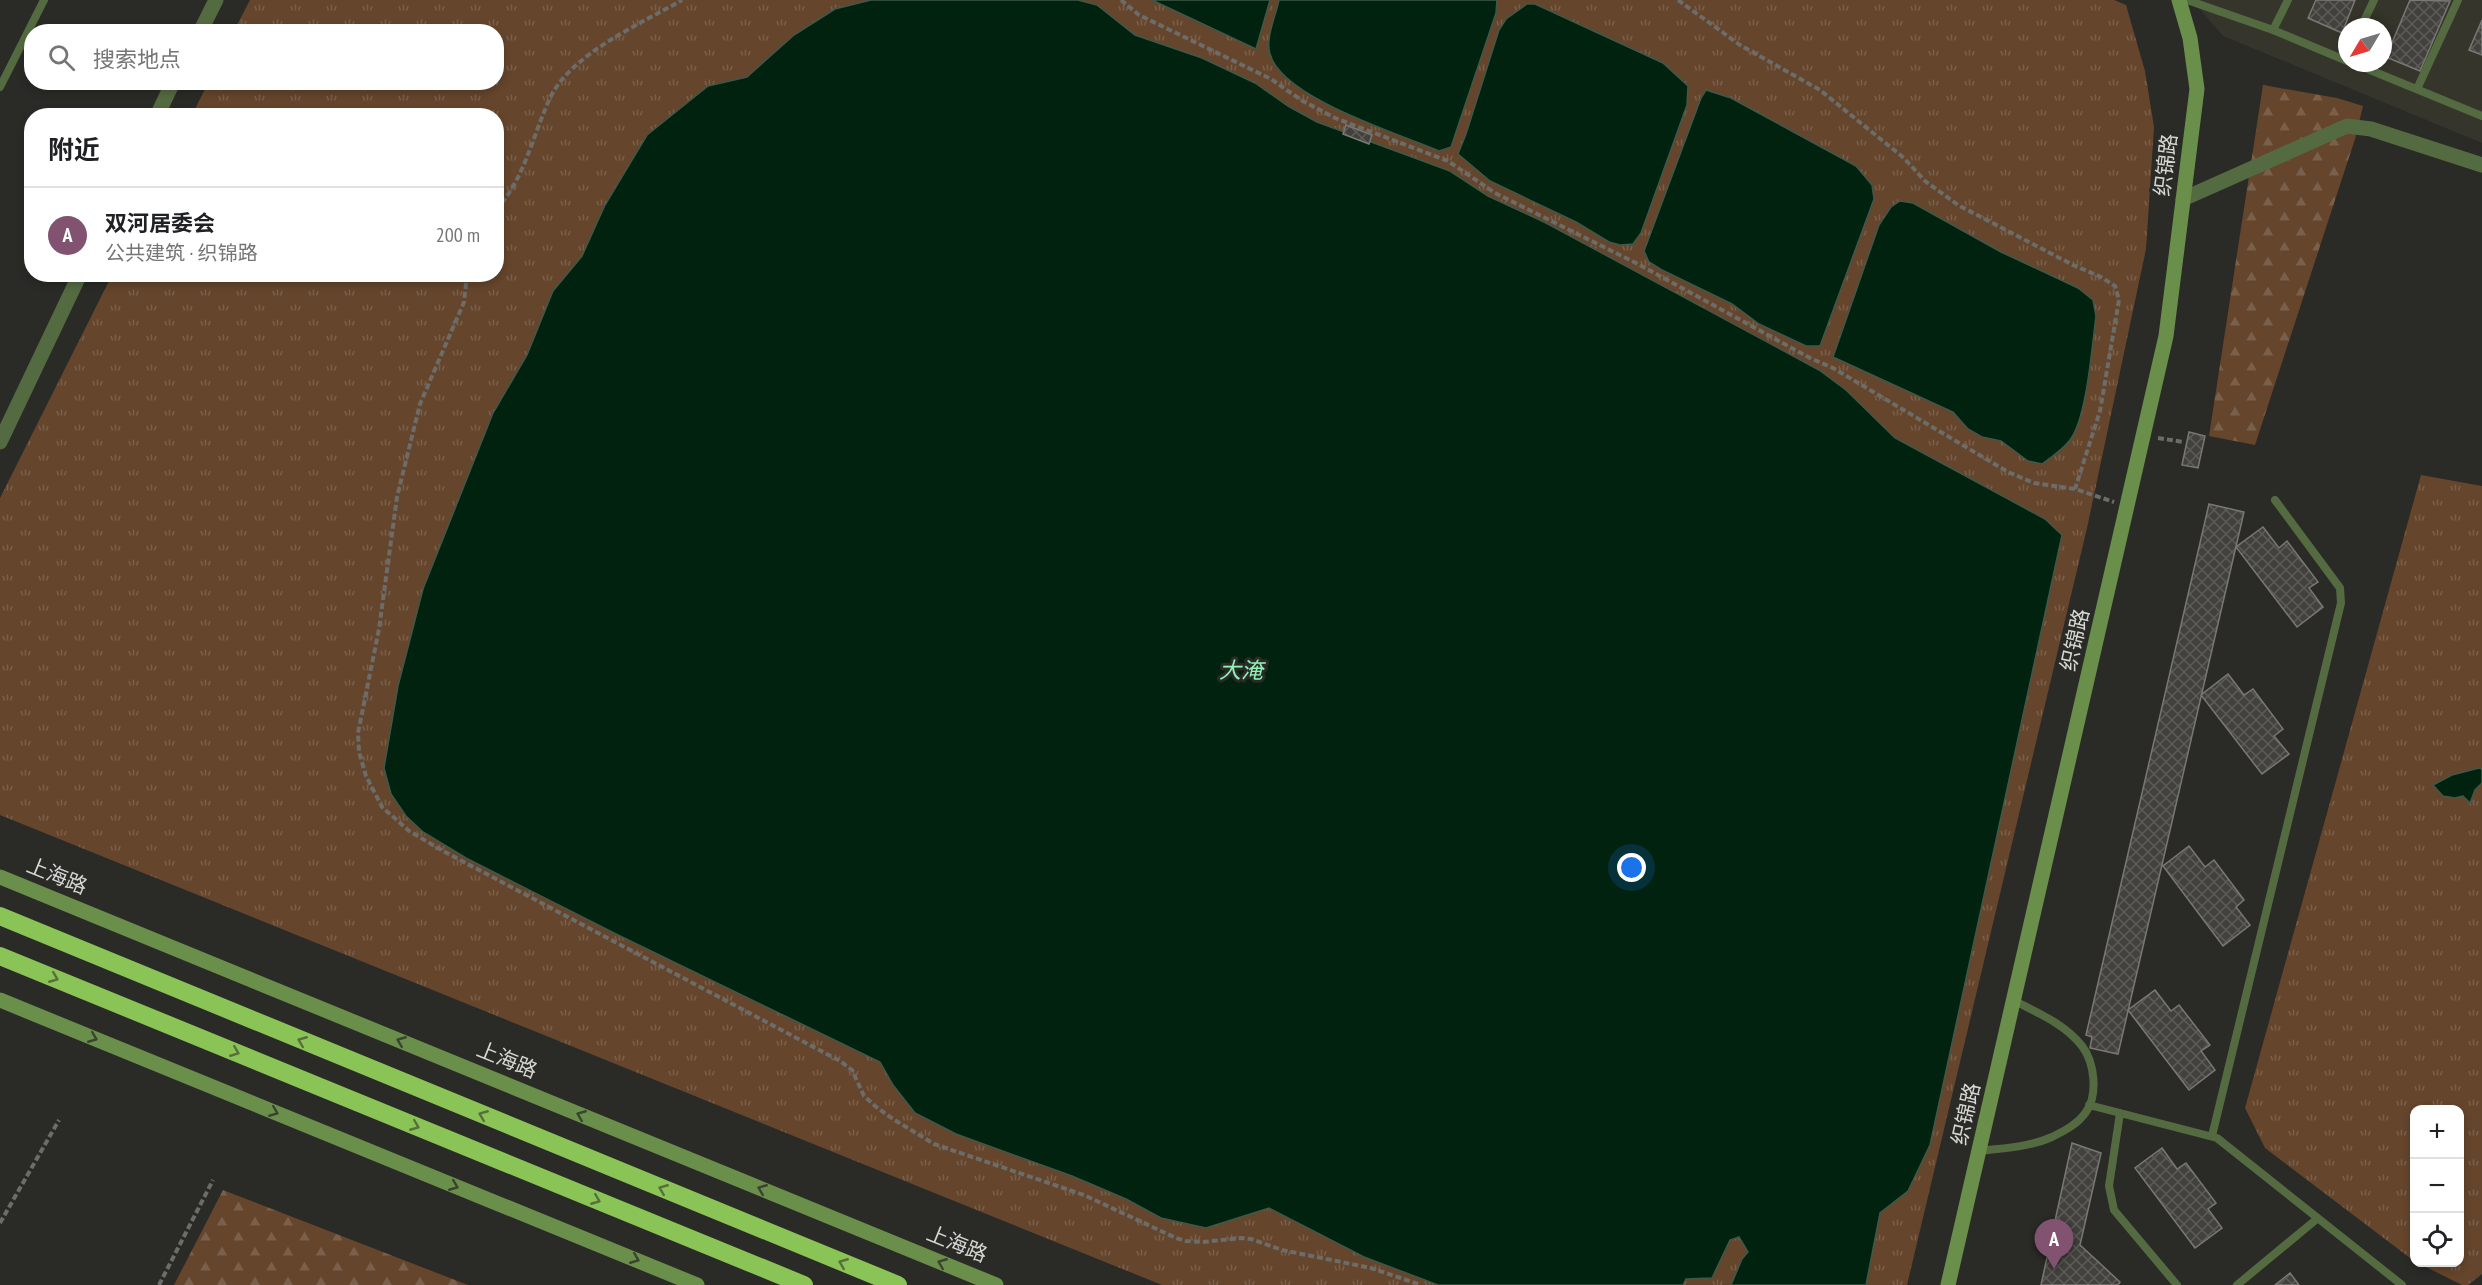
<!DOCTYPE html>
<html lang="zh">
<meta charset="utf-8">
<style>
:root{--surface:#fff;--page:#f6f6f6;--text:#202124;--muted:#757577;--line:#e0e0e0;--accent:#815370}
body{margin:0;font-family:"PT Sans Narrow","Noto Sans SC",sans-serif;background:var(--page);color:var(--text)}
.controls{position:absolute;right:18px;bottom:18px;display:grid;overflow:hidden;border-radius:12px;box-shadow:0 3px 9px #0003}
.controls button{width:54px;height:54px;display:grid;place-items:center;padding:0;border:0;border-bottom:2px solid var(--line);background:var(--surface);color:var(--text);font:30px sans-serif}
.compass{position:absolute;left:2338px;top:18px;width:54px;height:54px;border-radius:50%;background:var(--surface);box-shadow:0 3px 9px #0003;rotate:232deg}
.you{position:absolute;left:1632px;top:868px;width:21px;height:21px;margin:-15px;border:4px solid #fff;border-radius:50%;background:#1a73e8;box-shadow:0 0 0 9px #1a73e833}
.badge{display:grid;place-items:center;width:39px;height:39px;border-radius:50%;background:var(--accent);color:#fff;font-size:20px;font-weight:700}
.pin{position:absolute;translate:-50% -50px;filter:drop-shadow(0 2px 3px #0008)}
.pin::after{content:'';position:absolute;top:32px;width:21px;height:18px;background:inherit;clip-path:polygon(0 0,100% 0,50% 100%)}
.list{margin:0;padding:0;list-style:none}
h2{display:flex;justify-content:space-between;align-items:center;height:78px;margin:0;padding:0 24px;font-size:26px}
h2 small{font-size:20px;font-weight:400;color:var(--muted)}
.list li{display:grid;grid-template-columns:39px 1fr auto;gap:18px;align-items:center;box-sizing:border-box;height:96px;padding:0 24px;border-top:2px solid var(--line)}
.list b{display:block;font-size:22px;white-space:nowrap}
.list p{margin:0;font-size:20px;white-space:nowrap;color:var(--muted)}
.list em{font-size:20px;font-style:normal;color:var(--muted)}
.icon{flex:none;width:33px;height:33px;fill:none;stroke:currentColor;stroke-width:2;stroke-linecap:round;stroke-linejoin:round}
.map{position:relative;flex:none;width:2482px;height:1285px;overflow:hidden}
.search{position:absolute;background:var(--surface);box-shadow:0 3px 9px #0003;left:24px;top:24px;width:480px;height:66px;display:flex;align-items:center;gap:15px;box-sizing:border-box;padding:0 21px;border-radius:24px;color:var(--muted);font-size:22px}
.panel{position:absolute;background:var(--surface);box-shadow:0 3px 9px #0003;left:24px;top:108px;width:480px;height:174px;border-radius:24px}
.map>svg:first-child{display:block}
.built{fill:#35352b;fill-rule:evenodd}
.grass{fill:url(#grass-tufts)}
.forest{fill:url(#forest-firs)}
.water{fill:#00220f;stroke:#40584a;stroke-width:1.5}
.building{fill:url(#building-cross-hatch);stroke:#7a7874;stroke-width:1.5}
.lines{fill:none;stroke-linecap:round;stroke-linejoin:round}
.path{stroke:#6c6c69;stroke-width:4;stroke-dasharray:6 3;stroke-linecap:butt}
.lane{stroke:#546b41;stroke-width:8}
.street{stroke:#546b41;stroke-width:15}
.secondary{stroke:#6a8f4b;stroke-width:15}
.highway{stroke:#8bc456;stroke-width:18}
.oneway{stroke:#566f3c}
.oneway2{stroke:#3a4330}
.labels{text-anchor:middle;stroke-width:6;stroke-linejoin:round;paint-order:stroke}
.street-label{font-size:21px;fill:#d6d6d3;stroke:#2a2a27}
.water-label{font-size:22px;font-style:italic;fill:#90f1b7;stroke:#2a2a27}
</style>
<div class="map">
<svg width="2482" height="1285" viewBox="0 0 2482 1285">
<defs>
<pattern id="grass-tufts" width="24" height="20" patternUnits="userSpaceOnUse" patternTransform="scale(1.5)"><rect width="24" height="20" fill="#65452c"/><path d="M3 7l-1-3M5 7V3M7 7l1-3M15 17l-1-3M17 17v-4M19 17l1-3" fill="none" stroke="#7a5f4a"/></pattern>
<pattern id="forest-firs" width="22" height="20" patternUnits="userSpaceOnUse" patternTransform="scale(1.5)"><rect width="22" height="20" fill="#65452c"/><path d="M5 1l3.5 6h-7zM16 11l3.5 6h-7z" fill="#7a5f4a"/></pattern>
<pattern id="building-cross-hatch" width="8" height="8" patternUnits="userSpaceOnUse" patternTransform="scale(1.5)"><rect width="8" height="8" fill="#42413d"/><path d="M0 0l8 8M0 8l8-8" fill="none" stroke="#5d5c58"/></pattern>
</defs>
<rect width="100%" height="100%" fill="#2a2a27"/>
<path class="built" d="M2192,0H2482V143L2223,36ZM2347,27H2383V63H2347Z"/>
<path class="grass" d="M250,0H2114L2126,5L2145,71L2154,127L2146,249L2087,528L1907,1285H1162L0,815V498L112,275L496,274V116L192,115L208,83L496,82V32L234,31Z
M2421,475L2482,486V1274L2468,1285H2462L2418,1263L2460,1262V1110H2414V1261L2265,1148L2245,1108Z"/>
<path class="forest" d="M2263,85L2337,98L2363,106L2355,139L2255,445L2209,436Z
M223,1190L468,1285H174Z"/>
<path class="water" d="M871,0H1078L1097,5L1135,35L1202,58L1255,83L1288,106L1317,122L1450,171L1488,196L1546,223L1819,370L1846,390L1895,438L2045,519L2062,535L1930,1145L1908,1191L1880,1213L1866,1285H1731L1742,1259L1748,1252L1739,1237L1730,1240L1712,1278L1686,1279L1683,1285H1438L1364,1257L1269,1208L1206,1228L1161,1218L1126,1199L1072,1176L956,1134L915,1113L893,1085L880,1062L616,934L466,858L423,832L406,816L391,794L384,768L398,686L423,589L493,413L527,355L553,291L582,256L605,205L647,135L708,86L747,77L794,35L835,9Z
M1152,0H1270L1256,49Z
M1279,0H1497L1496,13L1451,147L1439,151C1399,134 1282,98 1270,54C1265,39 1276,15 1279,0Z
M1527,4H1535L1663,63L1688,86L1687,105L1641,233L1633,244L1620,245L1609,242L1576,222L1490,181L1458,154L1466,134L1499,30L1506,19Z
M1706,90L1731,98L1856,166L1872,185L1874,199L1820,346H1806L1759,324L1732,304L1662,270L1649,262L1644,251L1701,98Z
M1900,201L1913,203L2001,252L2078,288L2093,300L2096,316C2092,345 2087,418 2070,440C2063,449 2052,457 2042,464L2028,461L2001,441L1982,437L1968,429L1953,412L1833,357L1879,225L1891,207Z
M2479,768L2482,769V783L2475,790L2470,803L2463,796L2455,798L2443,796L2433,785L2452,775Z"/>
<path class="building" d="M2316,0H2355L2342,33L2308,18Z
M2410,0L2450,1L2420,71L2386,57Z
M2482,20V55L2469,50Z
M1346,125L1372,135L1369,144L1343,134Z
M2189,432L2205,436L2198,468L2182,465Z
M2209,504L2244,512L2118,1054L2090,1048L2092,1037L2086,1035Z
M2263,527L2279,548L2287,541L2318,582L2309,588L2323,607L2297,627L2236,547Z
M2228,674L2244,695L2253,689L2283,729L2274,736L2289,754L2262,774L2201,695Z
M2189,846L2205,867L2214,860L2244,900L2236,907L2250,925L2223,946L2163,866Z
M2155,990L2171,1011L2179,1005L2210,1045L2201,1051L2215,1070L2189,1090L2128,1010Z
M2072,1143L2101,1153L2080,1245L2120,1282L2118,1285H2041Z
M2162,1148L2177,1169L2186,1163L2216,1203L2208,1209L2222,1228L2195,1248L2135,1168Z
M2290,1273L2299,1285H2275Z"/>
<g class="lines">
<path class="path" d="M1121,0L1139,15L1271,79L1301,100L1335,118L1448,161L1495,193L1638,264L1810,358L1833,368L2008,472L2034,483L2075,489L2114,502
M1678,0L1740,45L1820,90L1904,158L1925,181L1958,205L2073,265L2101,277L2115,286L2119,300L2100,411L2075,489
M496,210C525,178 532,137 550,98C571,54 640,24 682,0
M467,274L464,302L420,404L397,497L379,629L358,733L359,752L366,776L382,807L409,831L445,852L840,1061L852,1070L864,1096L875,1106L893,1119L934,1144L1084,1195L1176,1238L1186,1241L1203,1242L1241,1238L1251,1239L1282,1250L1371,1268L1421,1285
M2158,438L2184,442
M0,1223L59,1120
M159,1285L213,1180"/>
<path class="lane" d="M2187,0L2273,30L2347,61
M2361,27L2374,0
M2273,30L2288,0
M2353,63L2482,116
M0,87L44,0
M2417,89L2458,0
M2089,1105L2217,1138L2402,1285
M2120,1113L2109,1186L2114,1210L2177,1285
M2212,1136L2341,603L2340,588L2275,500
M1980,1151C2003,1148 2030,1147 2052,1137C2064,1131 2078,1124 2086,1112C2098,1095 2095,1063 2082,1046C2065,1024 2038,1013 2013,1000
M2237,1285L2318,1218"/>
<path class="street" d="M200,32L216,0
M157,116L173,82
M2183,199L2347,126L2371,129L2482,165
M0,442L80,274"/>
<path class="secondary" d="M0,877L996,1285
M0,1000L697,1285
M1948,1285L2166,336L2197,89L2190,38L2179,0"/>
<path class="highway" d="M0,916L898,1285
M0,956L804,1285"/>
</g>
<defs><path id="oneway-chevron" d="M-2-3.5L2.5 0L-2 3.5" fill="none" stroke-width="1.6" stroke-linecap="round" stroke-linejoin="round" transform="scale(1.5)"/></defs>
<g class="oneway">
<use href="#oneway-chevron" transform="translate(54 978) rotate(22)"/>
<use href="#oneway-chevron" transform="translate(302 1041) rotate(-158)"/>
<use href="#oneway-chevron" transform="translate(235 1052) rotate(22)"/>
<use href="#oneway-chevron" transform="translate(483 1115) rotate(-158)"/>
<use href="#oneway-chevron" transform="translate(415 1126) rotate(22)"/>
<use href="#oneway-chevron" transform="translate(663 1189) rotate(-158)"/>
<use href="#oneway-chevron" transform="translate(596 1200) rotate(22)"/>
<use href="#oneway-chevron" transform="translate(843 1263) rotate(-158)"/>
</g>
<g class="oneway2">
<use href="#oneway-chevron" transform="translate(93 1038) rotate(22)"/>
<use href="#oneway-chevron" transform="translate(401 1041) rotate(-158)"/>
<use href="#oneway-chevron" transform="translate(274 1112) rotate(22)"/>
<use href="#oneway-chevron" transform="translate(581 1115) rotate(-158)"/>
<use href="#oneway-chevron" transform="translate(454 1186) rotate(22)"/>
<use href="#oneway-chevron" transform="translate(762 1189) rotate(-158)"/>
<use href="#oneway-chevron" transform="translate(635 1259) rotate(22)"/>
<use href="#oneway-chevron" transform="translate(942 1263) rotate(-158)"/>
</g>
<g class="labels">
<g class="street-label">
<text transform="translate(2166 165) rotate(-83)" y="7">织锦路</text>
<text transform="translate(2075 640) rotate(-77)" y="7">织锦路</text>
<text transform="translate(57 876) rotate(22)" y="7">上海路</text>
<text transform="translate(507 1060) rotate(22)" y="7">上海路</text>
<text transform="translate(1966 1114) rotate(-77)" y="7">织锦路</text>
<text transform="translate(957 1244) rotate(22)" y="7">上海路</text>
</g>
<g class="water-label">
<text x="1241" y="678">大淹</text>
</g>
</g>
</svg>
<div class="controls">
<button>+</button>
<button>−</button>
<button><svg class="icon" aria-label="locate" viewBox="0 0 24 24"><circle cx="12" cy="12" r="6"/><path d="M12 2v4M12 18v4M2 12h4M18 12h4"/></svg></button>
</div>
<svg class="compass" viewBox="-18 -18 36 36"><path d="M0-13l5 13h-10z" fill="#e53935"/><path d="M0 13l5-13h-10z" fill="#757577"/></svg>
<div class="you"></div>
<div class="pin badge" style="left:2054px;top:1269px">A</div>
<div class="search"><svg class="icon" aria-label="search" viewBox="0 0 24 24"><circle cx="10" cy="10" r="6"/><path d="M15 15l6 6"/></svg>搜索地点</div>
<section class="panel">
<h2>附近<small></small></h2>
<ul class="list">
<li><span class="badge">A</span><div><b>双河居委会</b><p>公共建筑 · 织锦路</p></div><em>200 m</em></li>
</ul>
</section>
</div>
